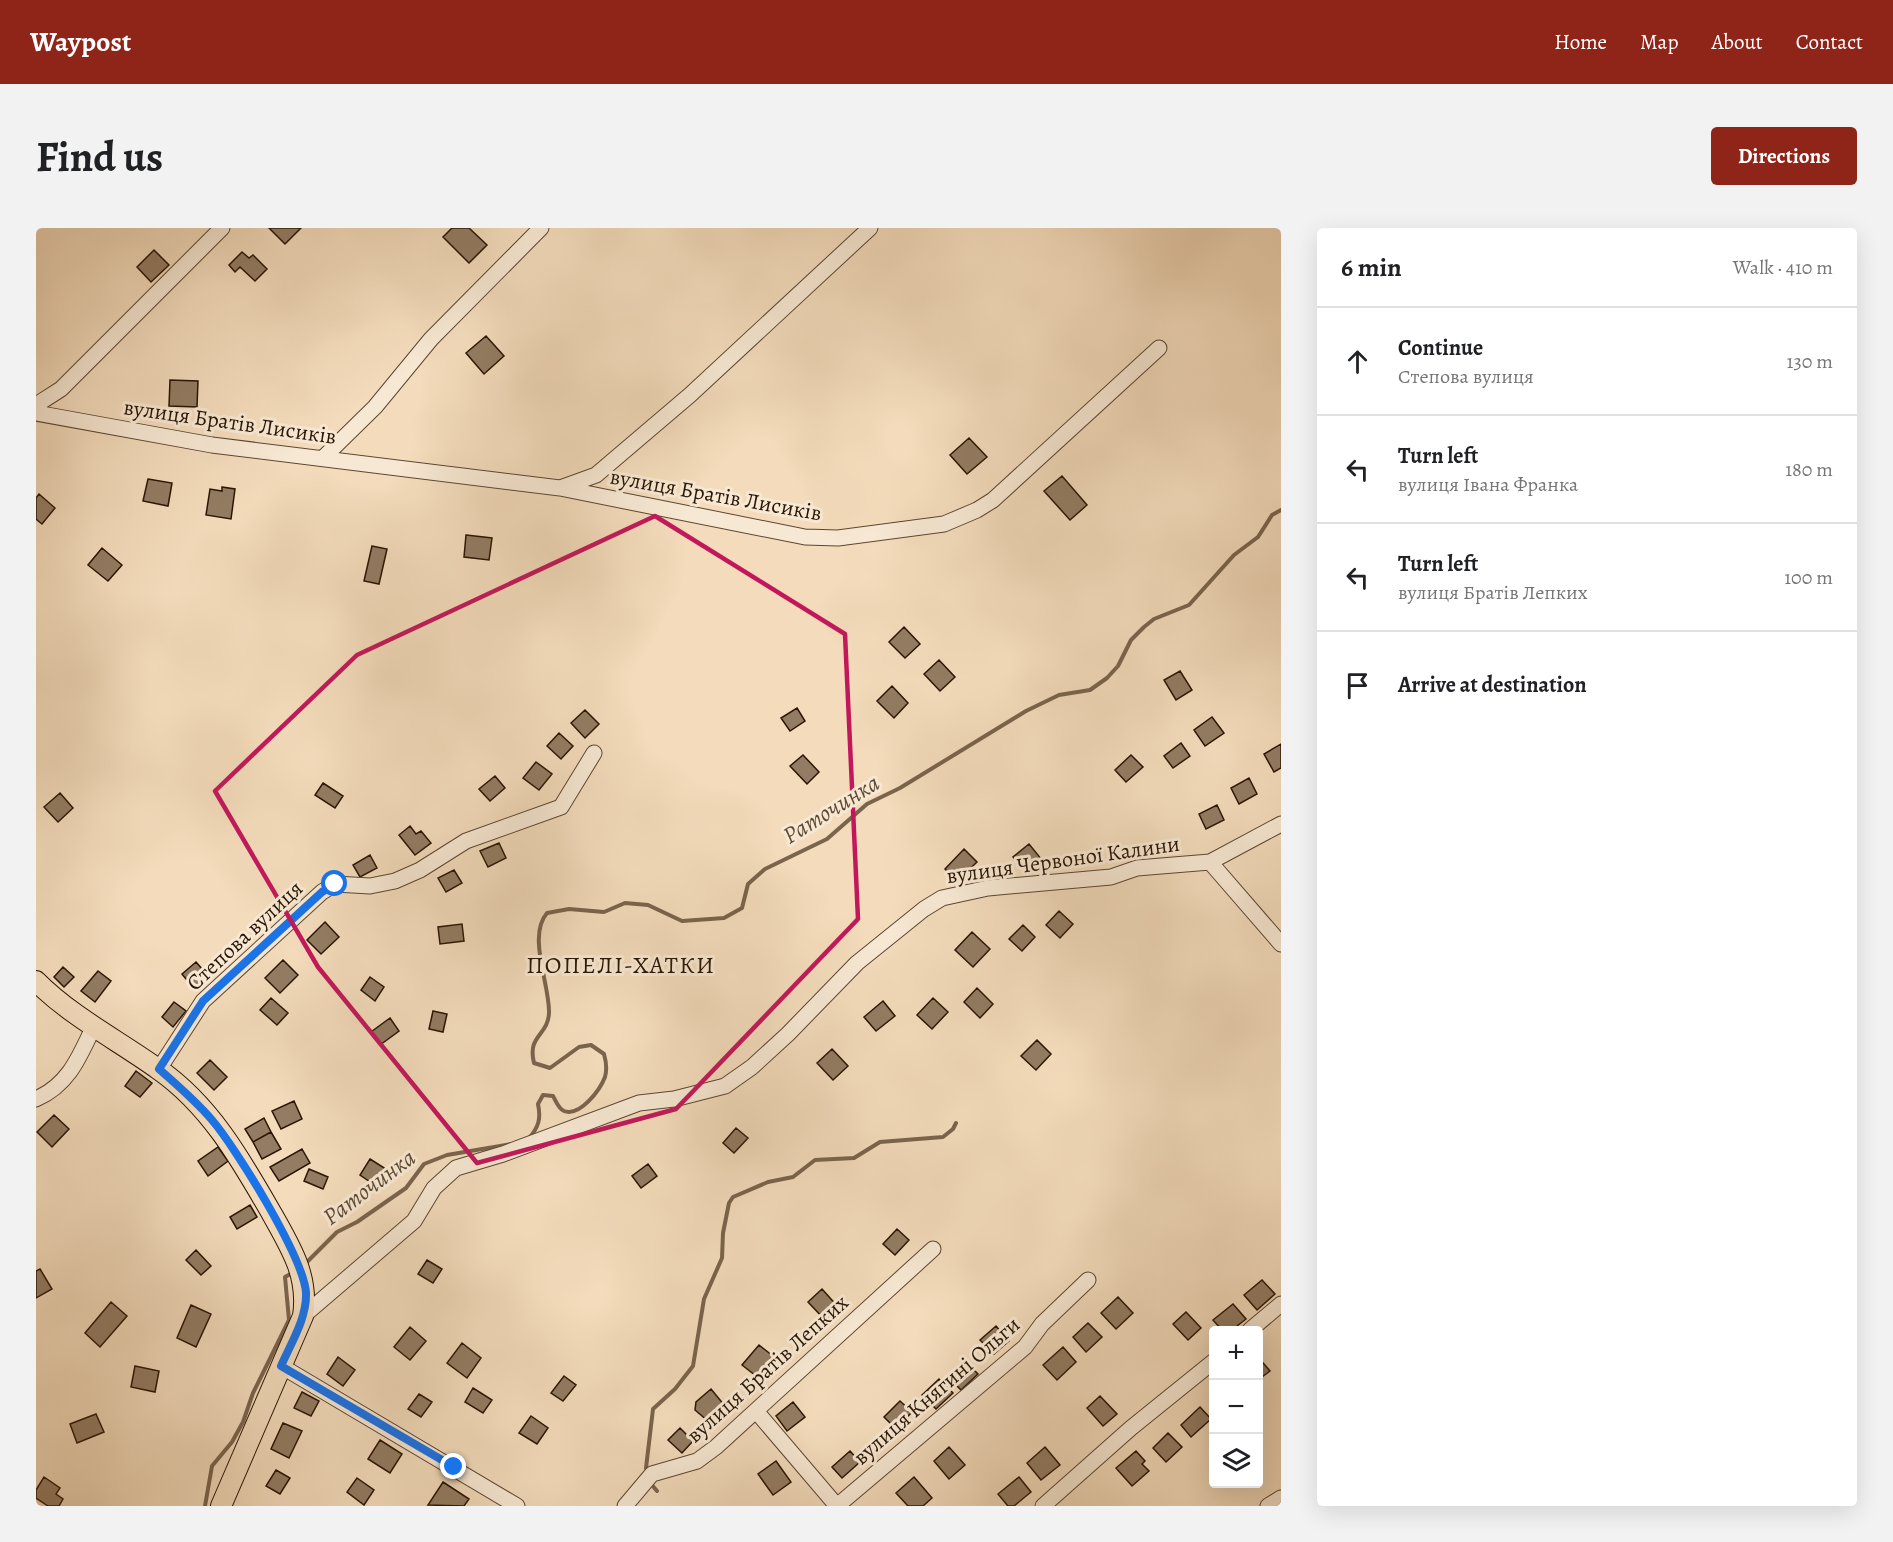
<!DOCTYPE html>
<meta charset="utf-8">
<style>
:root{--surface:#fff;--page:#f2f2f2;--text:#202124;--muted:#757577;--line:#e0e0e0;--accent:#8f2418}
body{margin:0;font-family:Alegreya,serif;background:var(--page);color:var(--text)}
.controls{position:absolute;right:18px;bottom:18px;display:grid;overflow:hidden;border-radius:6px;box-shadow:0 6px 24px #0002}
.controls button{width:54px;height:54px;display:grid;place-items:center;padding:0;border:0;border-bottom:2px solid var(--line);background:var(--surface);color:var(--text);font:30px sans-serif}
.stop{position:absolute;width:18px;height:18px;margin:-14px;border:4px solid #1a73e8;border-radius:50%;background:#fff}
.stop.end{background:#1a73e8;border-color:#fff;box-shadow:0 2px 6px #0008}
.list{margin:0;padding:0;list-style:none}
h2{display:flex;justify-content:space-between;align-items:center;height:78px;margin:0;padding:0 24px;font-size:26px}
h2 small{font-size:20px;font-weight:400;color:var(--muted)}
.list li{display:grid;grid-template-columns:39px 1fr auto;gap:18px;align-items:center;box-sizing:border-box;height:108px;padding:0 24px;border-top:2px solid var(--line)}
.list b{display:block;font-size:22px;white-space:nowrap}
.list p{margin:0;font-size:20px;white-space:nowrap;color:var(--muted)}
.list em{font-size:20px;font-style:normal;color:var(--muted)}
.icon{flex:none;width:33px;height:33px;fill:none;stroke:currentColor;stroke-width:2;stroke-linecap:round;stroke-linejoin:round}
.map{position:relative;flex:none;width:1245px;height:1278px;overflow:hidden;border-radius:6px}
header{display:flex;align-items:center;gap:36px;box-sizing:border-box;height:84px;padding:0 30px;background:var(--accent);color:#fff}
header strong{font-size:28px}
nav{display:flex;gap:33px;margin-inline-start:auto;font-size:21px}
.intro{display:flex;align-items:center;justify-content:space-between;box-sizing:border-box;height:144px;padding:0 36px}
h1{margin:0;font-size:42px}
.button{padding:15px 27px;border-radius:6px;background:var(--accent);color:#fff;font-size:21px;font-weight:700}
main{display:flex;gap:36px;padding:0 36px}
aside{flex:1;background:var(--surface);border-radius:6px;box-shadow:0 6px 24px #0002}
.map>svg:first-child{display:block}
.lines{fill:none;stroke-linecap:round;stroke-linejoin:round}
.stream{stroke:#7a644d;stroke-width:4}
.building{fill:#937c63;stroke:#2a1504;stroke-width:1.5}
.minor-casing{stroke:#5c4632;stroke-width:17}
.major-casing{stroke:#2a1504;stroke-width:22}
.minor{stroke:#f7e8d3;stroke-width:15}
.major{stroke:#f3dbbb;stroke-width:20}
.route{stroke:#1a73e8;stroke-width:8}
.marked{fill:none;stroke:#c2185b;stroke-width:4.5;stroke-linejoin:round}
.labels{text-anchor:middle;stroke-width:6;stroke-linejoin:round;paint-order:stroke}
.street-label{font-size:22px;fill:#2a1504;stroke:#f7e8d3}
.water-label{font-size:24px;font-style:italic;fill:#5f4934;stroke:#f7e8d3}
.neighbourhood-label{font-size:24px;letter-spacing:1.5px;fill:#2a1504;stroke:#f7e8d3}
</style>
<header>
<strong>Waypost</strong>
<nav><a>Home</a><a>Map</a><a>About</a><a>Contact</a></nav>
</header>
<div class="intro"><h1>Find us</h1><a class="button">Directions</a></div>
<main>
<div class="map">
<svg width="1245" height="1278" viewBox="0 0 1245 1278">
<rect width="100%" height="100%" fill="#f3dbbb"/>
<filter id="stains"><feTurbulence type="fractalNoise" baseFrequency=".00333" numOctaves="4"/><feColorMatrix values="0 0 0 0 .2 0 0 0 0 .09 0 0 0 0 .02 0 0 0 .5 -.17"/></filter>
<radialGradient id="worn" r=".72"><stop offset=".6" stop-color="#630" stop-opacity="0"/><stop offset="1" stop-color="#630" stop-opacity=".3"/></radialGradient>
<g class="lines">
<path class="stream" d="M493,910C503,899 505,890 502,876L507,867L517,868C520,873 522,880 528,883C544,889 564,862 569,849C571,842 570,833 568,826L555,817L543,819L514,840L498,835C491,807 512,808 513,785C514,757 491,708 511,685L533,681L568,684L589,675L612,677L646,693L688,690L706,680L712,656L729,641L791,611L831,576L864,560L990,483L1023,467L1054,462L1071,450L1082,438L1095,412L1108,399L1118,391L1153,377L1198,327L1222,309L1236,287L1245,282
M269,1036L301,1004L321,994L370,960L388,936L411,927L476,916
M610,1240L617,1181L639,1161L657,1138L668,1071L686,1030L687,1005L693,975L697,969L732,954L757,949L779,932L818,930L844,914L907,909L917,901L920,895
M616,1257L621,1263
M169,1278L176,1238L196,1214L207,1194L217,1165L253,1092L249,1049L258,1044"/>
</g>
<path class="building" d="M233,0H265L249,16Z
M416,0H433L451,17L433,35L407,9Z
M118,22L133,37L115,54L101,39Z
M206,24L213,30L217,27L231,41L219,53L204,39L199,44L193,37Z
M450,108L468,128L448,146L430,125Z
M134,152L162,153L161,179L133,178Z
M933,210L951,229L931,246L914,227Z
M1026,248L1051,277L1034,292L1008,263Z
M112,251L136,255L132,278L107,273Z
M186,259L199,261L195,291L170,287L174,261L186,263Z
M3,266L19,280L6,296L0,291V270Z
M430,307L456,310L453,332L428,329Z
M336,318L351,321L343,356L328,353Z
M66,320L86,337L72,353L52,337Z
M868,399L884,416L869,430L853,414Z
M903,432L919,449L904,463L888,446Z
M1144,443L1156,462L1140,472L1128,452Z
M856,458L872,475L858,490L841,473Z
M761,480L769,493L754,503L745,490Z
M549,482L563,496L549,510L535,495Z
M1176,489L1188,505L1169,518L1158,502Z
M523,505L537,518L525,531L511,518Z
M1145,515L1154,528L1137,540L1128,528Z
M1245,516V540L1238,544L1228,526Z
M767,527L783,544L771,556L754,538Z
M1095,527L1107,539L1090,554L1079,542Z
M500,534L516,546L503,562L487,550Z
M459,548L469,560L454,573L443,561Z
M1213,550L1221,566L1203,576L1195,560Z
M287,555L307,568L299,580L279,567Z
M24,565L37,580L22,594L8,579Z
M1181,577L1188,592L1170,601L1163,586Z
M374,598L380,606L385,603L395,615L379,627L363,607Z
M463,615L470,630L452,639L444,623Z
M993,616L1006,632L989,645L977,629Z
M928,621L941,634L921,653L909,641Z
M334,627L341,640L324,649L317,637Z
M418,642L426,655L410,664L402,650Z
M1023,683L1037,696L1024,710L1010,697Z
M289,694L303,709L285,726L271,712Z
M426,696L428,713L404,716L402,699Z
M987,697L999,709L986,723L973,711Z
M936,704L954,721L937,739L919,722Z
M247,732L262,747L244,765L229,750Z
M160,734L174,750L159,762L146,746Z
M27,739L38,749L28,759L18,749Z
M62,743L75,753L59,774L45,763Z
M334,749L348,759L339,773L325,762Z
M941,760L957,776L944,790L928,774Z
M235,770L252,785L241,797L224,782Z
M897,770L912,784L896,801L881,787Z
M847,773L859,788L840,803L828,789Z
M138,774L150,783L137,799L126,789Z
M397,783L411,786L407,804L393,801Z
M354,790L363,803L344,817L335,804Z
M1001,812L1015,826L1000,842L985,828Z
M796,821L812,838L797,852L781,835Z
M174,832L191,849L178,862L161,845Z
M100,843L116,855L104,869L89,858Z
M258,873L266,891L245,901L236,883Z
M18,887L33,901L16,919L1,904Z
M228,890L235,904L217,914L209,901Z
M700,900L712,910L698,925L687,915Z
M235,904L245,921L226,931L217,914Z
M182,919L192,933L172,948L162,933Z
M266,921L274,935L243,953L234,939Z
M334,931L353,943L343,960L324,947Z
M612,936L621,948L605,960L596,948Z
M273,941L292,949L287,961L268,953Z
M214,977L221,989L201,1001L194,989Z
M861,1001L873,1012L859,1027L847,1016Z
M160,1022L175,1038L165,1047L150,1032Z
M391,1032L406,1041L397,1055L382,1046Z
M4,1041L16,1061L0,1070V1043Z
M1226,1052L1239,1066L1221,1082L1208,1067Z
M786,1061L803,1080L789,1092L772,1074Z
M1082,1069L1097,1085L1080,1101L1065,1085Z
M75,1074L91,1088L64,1119L49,1105Z
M1197,1076L1210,1091L1196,1102H1186L1177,1092Z
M155,1077L175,1086L160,1119L141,1110Z
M1150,1084L1165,1100L1152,1112L1137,1096Z
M1052,1095L1066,1109L1050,1124L1037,1109Z
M960,1098L973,1113L958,1126L944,1112Z
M374,1099L390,1113L374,1132L358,1119Z
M426,1115L445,1130L431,1150L411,1135Z
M723,1117L737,1128L720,1148L706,1137Z
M1027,1119L1040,1134L1021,1152L1007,1137Z
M302,1129L319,1142L307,1158L291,1146Z
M1222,1129L1234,1143L1222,1152Z
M929,1133L942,1146L925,1162L912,1149Z
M99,1138L123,1143L119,1164L95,1159Z
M528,1148L540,1157L527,1173L515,1165Z
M903,1151L917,1165L900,1181L886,1167Z
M437,1160L456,1172L447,1185L429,1174Z
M675,1161L689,1178L676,1186L678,1188L672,1193L659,1182L660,1174Z
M266,1164L283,1173L275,1188L258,1180Z
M383,1166L396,1174L385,1189L372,1181Z
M1064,1168L1081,1186L1067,1198L1051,1180Z
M864,1173L876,1184L860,1201L848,1189Z
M757,1174L769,1189L751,1203L740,1188Z
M1164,1179L1175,1191L1155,1209L1145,1197Z
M60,1186L68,1204L41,1215L34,1196Z
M495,1188L512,1200L501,1216L483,1205Z
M247,1195L266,1203L253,1230L235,1221Z
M644,1200L657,1213L646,1225L632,1212Z
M1132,1205L1146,1219L1130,1234L1117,1220Z
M344,1212L366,1226L354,1245L332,1231Z
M913,1219L929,1237L913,1251L898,1233Z
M1009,1219L1024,1237L1005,1252L991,1235Z
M814,1223L824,1234L806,1250L796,1239Z
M1100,1223L1109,1233L1106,1236L1113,1243L1096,1258L1080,1240Z
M740,1233L755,1254L737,1267L722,1246Z
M240,1242L254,1250L244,1266L230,1258Z
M8,1249L24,1260L20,1266L27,1271L23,1278H12L0,1270V1262Z
M878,1249L896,1270L887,1278H872L860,1265Z
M983,1249L995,1264L978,1278H972L962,1266Z
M321,1250L338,1262L328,1277L311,1264Z
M407,1254L433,1271L428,1278L392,1277Z"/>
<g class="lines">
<g class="minor-casing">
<path id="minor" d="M0,177L25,161L186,0
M0,185L176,217L524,260L560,247L654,167L834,0
M288,229L339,179L395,111L505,0
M524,260L769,309L802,310L908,296L941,282L957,272L1123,120
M1174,634L1245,716
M123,841L167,773L286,664L299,656L334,658L359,653L384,642L430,613L525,579L558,525
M0,871C32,857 43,830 57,800
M267,1088L378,993L398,960L420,940L467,926L603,875L638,871L689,858L716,839L752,806L821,735L888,681L906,670L952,660L1075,649L1101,640L1174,634L1245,596
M1214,1102L1245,1076
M245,1138L481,1278
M720,1183L801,1278
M589,1278L616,1246L661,1233L680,1219L897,1021
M801,1278L989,1119L1006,1096L1052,1052
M1007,1278L1095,1200L1178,1133
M1232,1278L1245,1270"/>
</g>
<g class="major-casing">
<path id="major" d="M0,753C36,789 80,811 122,841C174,877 205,932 236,986C255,1020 273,1048 267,1088L185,1278"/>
</g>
<use href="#minor" class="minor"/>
<use href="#major" class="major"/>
</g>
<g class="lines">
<path class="route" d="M299,656L286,664L167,773L123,841C141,857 160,873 176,892C200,920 268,1030 270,1065C271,1090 255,1115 245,1138L418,1239"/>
</g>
<path class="marked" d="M619,288L809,406L822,691L640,881L441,935L282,739L179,563L321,427Z"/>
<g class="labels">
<g class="street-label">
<text transform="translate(194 193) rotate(8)" y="8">вулиця Братів Лисиків</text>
<text transform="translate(680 266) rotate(10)" y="8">вулиця Братів Лисиків</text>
<text transform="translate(1027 631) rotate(-8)" y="8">вулиця Червоної Калини</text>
<text transform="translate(208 707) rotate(-43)" y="8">Степова вулиця</text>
<text transform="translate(731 1140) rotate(-42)" y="8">вулиця Братів Лепких</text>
<text transform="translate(900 1162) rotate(-41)" y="8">вулиця Княгині Ольги</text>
</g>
<g class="water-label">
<text transform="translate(795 581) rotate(-32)" y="8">Раточинка</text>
<text transform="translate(333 959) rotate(-37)" y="8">Раточинка</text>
</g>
<g class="neighbourhood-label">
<text x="585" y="745">ПОПЕЛІ-ХАТКИ</text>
</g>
</g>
<rect width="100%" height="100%" filter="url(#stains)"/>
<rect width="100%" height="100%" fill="url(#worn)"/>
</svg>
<div class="controls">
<button>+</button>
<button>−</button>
<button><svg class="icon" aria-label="layers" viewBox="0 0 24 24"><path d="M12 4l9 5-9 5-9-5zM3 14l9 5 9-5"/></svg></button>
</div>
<div class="stop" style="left:299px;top:656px"></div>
<div class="stop end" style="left:418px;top:1239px"></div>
</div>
<aside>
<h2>6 min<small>Walk · 410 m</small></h2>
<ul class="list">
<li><svg class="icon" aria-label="ahead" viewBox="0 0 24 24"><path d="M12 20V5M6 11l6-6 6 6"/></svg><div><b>Continue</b><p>Степова вулиця</p></div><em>130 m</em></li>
<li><svg class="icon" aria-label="left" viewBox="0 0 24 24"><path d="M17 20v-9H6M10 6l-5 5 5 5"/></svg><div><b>Turn left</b><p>вулиця Івана Франка</p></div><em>180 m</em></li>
<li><svg class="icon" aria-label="left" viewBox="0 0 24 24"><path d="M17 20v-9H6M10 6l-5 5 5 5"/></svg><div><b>Turn left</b><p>вулиця Братів Лепких</p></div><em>100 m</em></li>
<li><svg class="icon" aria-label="arrive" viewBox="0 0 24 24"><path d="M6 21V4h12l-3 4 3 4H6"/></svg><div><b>Arrive at destination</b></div></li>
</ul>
</aside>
</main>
